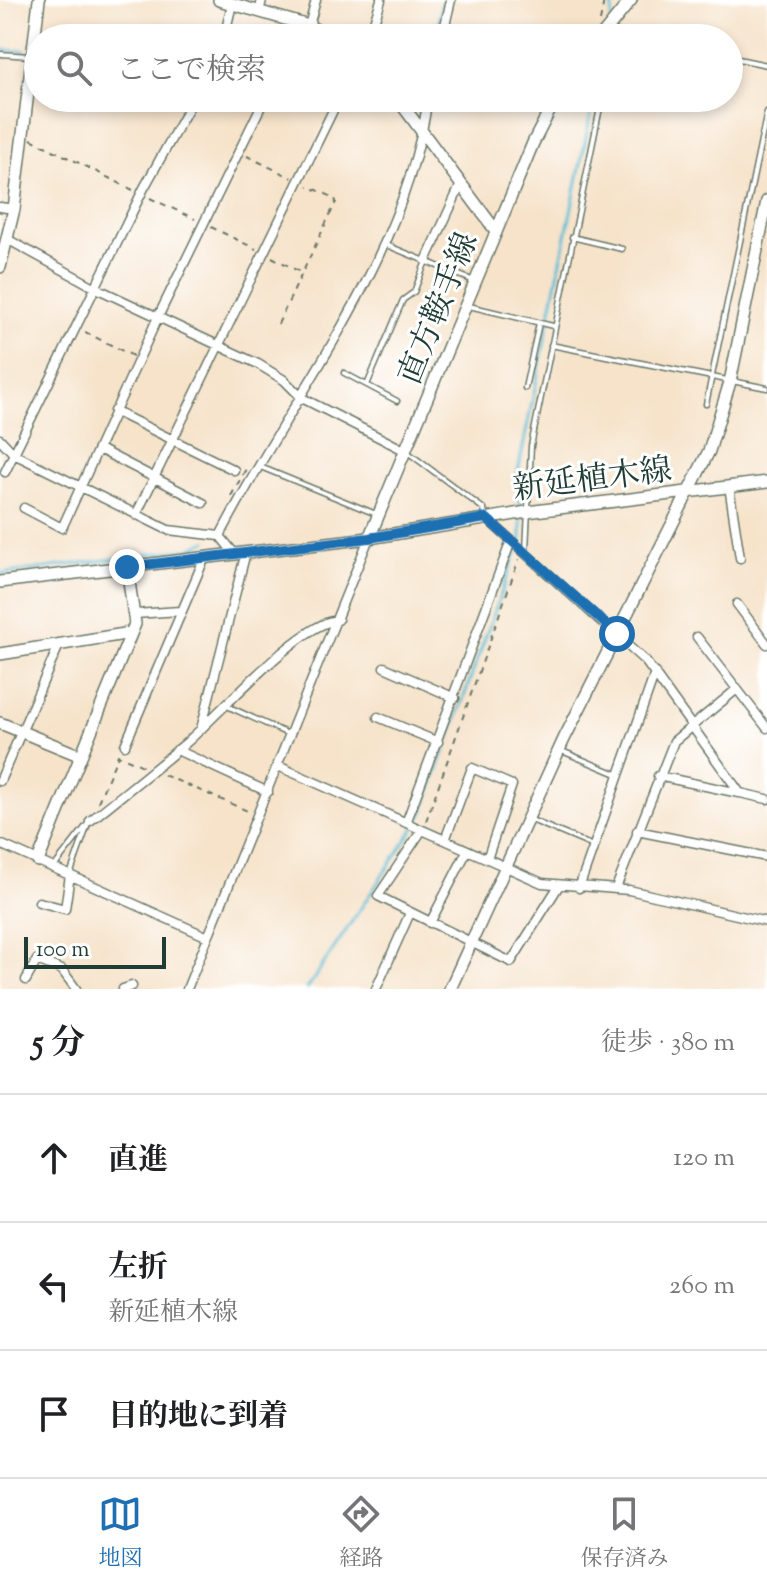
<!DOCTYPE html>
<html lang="ja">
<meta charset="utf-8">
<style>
:root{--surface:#fff;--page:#f2f2f2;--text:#202124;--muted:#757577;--line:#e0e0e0;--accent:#1f6fb2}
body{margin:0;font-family:"Sorts Mill Goudy","Noto Serif JP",serif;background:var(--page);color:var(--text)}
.scale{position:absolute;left:24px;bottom:20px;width:142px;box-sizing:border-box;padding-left:8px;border:4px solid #1f3d34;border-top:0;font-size:22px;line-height:28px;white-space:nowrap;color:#1f3d34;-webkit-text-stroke:6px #fff;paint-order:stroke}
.stop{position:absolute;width:24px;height:24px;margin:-18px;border:6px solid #1f6fb2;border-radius:50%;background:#fff}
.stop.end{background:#1f6fb2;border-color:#fff;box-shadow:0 2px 8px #0008}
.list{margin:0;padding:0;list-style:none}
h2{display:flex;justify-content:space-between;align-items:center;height:104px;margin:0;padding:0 32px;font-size:34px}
h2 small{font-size:26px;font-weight:400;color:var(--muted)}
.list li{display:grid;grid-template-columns:52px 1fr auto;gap:24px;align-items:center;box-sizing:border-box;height:128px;padding:0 32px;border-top:2px solid var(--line)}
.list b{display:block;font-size:30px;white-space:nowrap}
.list p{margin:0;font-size:26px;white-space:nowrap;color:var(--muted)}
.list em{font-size:26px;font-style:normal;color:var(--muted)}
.icon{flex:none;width:44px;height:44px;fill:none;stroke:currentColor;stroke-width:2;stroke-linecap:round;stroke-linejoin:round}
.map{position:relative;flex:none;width:767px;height:989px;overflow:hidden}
.search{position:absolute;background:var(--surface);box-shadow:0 4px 12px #0003;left:24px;right:24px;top:24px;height:88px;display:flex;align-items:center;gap:20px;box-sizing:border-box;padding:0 28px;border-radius:44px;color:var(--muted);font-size:30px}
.sheet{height:488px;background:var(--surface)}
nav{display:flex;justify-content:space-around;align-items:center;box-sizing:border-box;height:112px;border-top:2px solid var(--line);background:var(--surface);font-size:22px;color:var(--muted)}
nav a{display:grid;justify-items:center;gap:4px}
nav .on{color:var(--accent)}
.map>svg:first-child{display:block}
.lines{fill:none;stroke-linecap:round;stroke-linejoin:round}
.stream{stroke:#56bbd4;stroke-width:3}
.lane-casing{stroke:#6a7768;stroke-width:7}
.street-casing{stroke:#6a7768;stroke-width:11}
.secondary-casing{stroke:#6a7768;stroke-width:14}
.path{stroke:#6a7768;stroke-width:2;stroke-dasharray:6 6;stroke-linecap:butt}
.lane{stroke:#fff;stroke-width:4}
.street{stroke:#fff;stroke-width:8}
.secondary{stroke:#fff;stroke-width:11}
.route{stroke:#1f6fb2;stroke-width:10}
.labels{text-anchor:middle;stroke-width:6;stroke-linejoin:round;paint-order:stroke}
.street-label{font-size:32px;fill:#1f3d34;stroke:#fff}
</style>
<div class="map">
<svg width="767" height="989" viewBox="0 0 767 989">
<rect width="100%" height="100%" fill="#fff"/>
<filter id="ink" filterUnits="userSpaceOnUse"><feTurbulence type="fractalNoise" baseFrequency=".0125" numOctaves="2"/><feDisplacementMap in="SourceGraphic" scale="16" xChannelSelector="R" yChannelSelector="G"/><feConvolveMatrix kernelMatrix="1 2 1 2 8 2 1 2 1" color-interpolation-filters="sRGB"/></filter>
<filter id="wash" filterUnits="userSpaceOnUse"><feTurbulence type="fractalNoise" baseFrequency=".006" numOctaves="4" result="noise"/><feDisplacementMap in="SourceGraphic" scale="32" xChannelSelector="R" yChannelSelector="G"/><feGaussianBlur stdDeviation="1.8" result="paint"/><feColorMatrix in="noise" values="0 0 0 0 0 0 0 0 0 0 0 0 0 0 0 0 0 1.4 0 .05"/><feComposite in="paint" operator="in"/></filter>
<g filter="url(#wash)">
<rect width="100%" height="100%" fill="#f6e3ca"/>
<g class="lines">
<path class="stream" d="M611,19L614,0
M435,38L443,0
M0,50L25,51
M420,117L421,98
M520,509L518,472L594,98
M0,574L189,549L207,541
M307,989L420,819L521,538V516"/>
</g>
</g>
<g filter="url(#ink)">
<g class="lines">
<g class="lane-casing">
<path id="lane" d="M609,30L645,38
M0,54L30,56
M729,57L767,65
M572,237L622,249
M384,244L474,281
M469,306L553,326
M551,345L767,388
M344,373L397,401
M367,385L403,300L414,292L426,261
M525,388L539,323
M706,404L767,112
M406,451L484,509L485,515
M258,466L376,514
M526,551L531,446L602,98
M227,706L288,734
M562,751L619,775
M529,819L593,846
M54,867L90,821
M70,875L87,827"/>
</g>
<g class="street-casing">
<path id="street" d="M259,12L262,0
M309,26L316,0
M224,38L232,4
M295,38L301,25
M369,38L381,0
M442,38L451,0
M0,207L14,209
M7,239L96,288L258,364L284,380L302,398L406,451
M426,261L461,184
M114,411L234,470
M0,439L14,454L168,530L220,536
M99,449L203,503
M5,472L144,188L194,98
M729,486L740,558
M24,508L62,528L158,317L265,98
M136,515L339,98
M486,518L646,662L740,793L767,799
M220,536C295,390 404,264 428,98
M220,536L234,553
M737,604L767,644
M135,614L180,611
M697,637L767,728
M384,667L455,698
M378,717L438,742
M201,729L246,552
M125,745L205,557
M177,750L268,792
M278,766L542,883L629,890L767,922
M658,776L739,793
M0,781L59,645
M90,821C122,795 154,770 186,743C216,717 302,621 338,620
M406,823L511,541
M422,830L378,896L511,962L558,887
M637,831L767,857
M445,840L472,768L512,785L487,859
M0,844L208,937
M579,888L655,673
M616,888L674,741L737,689
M39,902L65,909L70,875
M430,923L467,851
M26,980L37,960L62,970L76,989
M123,989L132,986
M187,989L369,538
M376,989L410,913"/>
</g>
<g class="secondary-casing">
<path id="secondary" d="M219,0L309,26L332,38
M600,38L631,0
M397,98L496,231
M0,267L14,209L39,0
M369,538L533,143L556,98
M0,582L369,538L527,512L767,482
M0,654L131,633
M0,723L81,756
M38,861L135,624L127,567
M450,989L564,739L709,451L730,382L767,201"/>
</g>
<path class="path" d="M600,21L604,0
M31,139L133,190
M247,156L292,178
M150,198L195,219
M211,227L256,249
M272,257L302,273
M278,324L336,202L335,198L308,186
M85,332L133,356
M231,496L247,467
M164,775L250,812
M98,802L118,755L143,766
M426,821L519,559"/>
<use href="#lane" class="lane"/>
<use href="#street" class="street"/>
<use href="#secondary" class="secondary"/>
</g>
</g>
<g class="lines" filter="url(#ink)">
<path class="route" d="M127,567L369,538L486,518L617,634"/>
</g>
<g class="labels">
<g class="street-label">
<text transform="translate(437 308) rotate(-68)" y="11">直方鞍手線</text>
<text transform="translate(592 478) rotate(-7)" y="11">新延植木線</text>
</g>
</g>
</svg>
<div class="scale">100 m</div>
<div class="stop" style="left:617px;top:634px"></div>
<div class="stop end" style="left:127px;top:567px"></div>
<div class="search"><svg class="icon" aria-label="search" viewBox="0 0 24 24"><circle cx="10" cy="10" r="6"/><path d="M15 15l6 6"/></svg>ここで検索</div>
</div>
<section class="sheet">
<h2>5 分<small>徒歩 · 380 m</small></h2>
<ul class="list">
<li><svg class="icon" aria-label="ahead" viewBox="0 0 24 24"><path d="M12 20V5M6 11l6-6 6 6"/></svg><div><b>直進</b></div><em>120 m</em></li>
<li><svg class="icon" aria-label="left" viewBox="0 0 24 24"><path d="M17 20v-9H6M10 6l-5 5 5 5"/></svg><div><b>左折</b><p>新延植木線</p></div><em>260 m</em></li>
<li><svg class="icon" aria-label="arrive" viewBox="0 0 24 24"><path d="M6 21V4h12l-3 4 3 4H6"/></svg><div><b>目的地に到着</b></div></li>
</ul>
</section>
<nav>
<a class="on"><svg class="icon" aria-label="map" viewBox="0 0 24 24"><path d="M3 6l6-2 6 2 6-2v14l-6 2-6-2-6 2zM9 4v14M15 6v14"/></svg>地図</a>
<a><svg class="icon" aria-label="directions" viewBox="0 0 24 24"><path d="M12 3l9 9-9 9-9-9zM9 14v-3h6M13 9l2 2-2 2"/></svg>経路</a>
<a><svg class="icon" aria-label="saved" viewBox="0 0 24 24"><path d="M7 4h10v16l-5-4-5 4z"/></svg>保存済み</a>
</nav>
